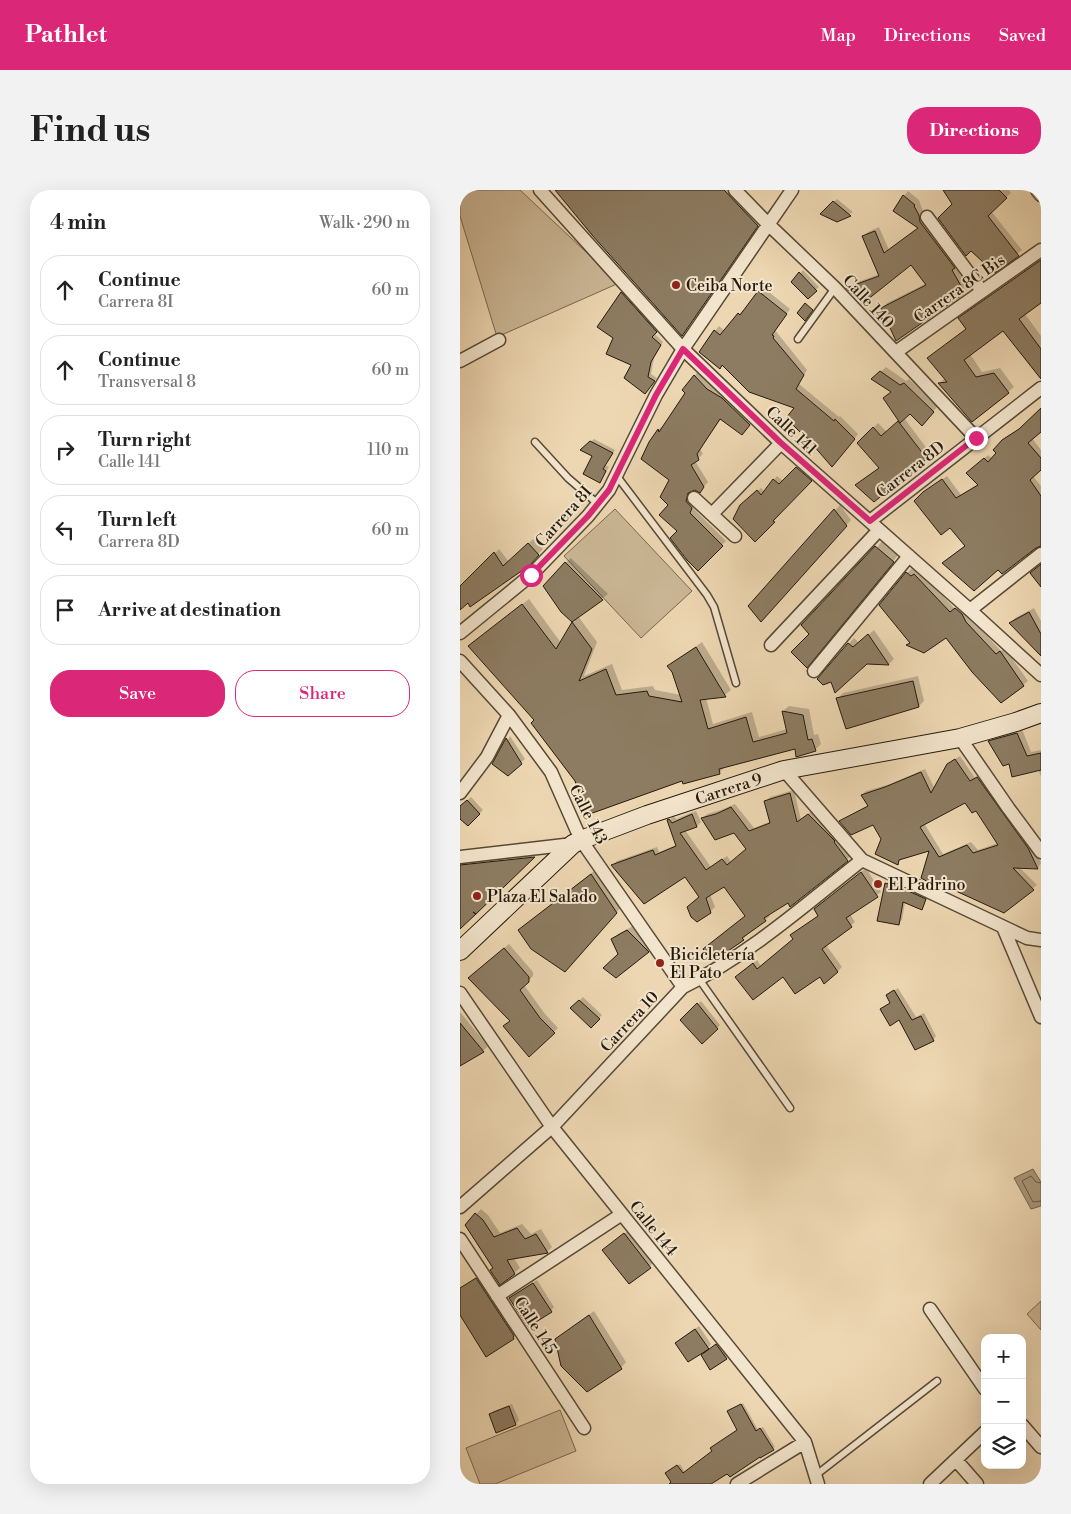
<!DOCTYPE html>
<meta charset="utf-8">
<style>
:root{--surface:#fff;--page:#f2f2f2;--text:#222;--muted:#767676;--line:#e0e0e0;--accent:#db2777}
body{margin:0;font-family:"Libre Bodoni",serif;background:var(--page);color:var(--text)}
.controls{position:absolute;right:15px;bottom:15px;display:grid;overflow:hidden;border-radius:10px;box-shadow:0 5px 20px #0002}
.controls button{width:45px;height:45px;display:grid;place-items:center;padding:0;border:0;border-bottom:1px solid var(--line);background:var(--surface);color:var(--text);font:25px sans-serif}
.stop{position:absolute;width:15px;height:15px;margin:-11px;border:4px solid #db2777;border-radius:50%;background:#fff}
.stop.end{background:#db2777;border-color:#fff;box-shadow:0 1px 5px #0008}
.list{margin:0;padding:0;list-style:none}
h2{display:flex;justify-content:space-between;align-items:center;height:65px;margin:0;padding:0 20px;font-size:21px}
h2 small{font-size:16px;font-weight:400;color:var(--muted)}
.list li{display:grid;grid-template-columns:32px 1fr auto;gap:15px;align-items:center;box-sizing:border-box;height:70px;margin:0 10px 10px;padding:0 10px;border:1px solid var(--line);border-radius:20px}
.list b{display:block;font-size:19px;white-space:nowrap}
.list p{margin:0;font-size:16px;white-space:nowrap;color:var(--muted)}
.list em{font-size:16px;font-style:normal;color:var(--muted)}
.actions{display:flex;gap:10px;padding:15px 20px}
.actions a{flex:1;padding:11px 0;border:1px solid var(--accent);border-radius:20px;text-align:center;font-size:18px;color:var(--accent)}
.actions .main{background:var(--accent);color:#fff}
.icon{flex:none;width:28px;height:28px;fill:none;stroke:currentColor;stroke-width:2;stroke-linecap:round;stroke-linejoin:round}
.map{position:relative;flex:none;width:581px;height:1294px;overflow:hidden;border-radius:20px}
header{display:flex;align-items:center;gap:30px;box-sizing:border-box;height:70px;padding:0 25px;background:var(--accent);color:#fff}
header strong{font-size:24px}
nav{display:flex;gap:28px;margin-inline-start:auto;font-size:18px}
.intro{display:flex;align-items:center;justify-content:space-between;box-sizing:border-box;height:120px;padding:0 30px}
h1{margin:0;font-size:35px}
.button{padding:12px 22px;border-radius:20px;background:var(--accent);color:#fff;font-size:18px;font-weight:700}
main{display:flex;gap:30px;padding:0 30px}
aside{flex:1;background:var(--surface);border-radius:20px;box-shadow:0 5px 20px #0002}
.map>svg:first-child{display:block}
.green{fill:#cbb796;stroke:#786851}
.water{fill:#a9977a;stroke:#74654e}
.shadow{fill:#0003;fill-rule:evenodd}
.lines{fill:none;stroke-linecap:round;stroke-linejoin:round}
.shore{stroke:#665843;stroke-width:1}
.building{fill:#8d7c62;stroke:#241a0c;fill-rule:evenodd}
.lane-casing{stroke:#564936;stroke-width:9}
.street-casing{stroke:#564936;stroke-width:15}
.secondary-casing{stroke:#241a0c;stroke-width:20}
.lane{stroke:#f3e5cd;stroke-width:6}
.street{stroke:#f3e5cd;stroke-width:12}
.secondary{stroke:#f3e5cd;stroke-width:18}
.route{stroke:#db2777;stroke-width:6}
.poi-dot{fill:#8f2418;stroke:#f3e5cd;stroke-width:2}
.labels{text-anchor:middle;stroke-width:4;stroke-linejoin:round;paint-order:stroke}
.poi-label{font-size:16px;fill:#241a0c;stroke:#f3e5cd;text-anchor:start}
.street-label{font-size:16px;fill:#241a0c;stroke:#f3e5cd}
</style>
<header>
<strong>Pathlet</strong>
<nav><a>Map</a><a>Directions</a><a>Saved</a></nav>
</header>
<div class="intro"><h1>Find us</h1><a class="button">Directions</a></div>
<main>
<aside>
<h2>4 min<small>Walk · 290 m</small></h2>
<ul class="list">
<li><svg class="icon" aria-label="ahead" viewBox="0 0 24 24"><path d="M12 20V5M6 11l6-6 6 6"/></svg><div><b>Continue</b><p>Carrera 8I</p></div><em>60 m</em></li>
<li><svg class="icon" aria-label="ahead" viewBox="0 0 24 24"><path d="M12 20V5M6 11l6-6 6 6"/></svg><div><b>Continue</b><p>Transversal 8</p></div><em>60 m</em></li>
<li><svg class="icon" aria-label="right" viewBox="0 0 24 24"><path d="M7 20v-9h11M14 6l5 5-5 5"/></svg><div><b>Turn right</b><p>Calle 141</p></div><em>110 m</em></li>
<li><svg class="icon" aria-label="left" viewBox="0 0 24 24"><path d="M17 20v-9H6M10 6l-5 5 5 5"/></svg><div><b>Turn left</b><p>Carrera 8D</p></div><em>60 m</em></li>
<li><svg class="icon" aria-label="arrive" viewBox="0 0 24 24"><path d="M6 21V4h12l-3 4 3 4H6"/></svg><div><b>Arrive at destination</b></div></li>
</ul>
<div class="actions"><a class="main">Save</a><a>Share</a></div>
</aside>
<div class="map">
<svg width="581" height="1294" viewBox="0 0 581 1294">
<rect width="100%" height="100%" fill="#edd7b2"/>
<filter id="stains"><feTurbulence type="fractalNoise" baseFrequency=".004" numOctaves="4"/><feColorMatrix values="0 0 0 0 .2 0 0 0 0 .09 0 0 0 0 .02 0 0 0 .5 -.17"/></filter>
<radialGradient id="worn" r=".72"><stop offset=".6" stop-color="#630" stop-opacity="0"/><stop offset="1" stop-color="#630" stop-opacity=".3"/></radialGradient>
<path class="green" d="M0,0H60L159,93L37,147L0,26Z
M155,319L232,401L181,448L104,366Z
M581,1111V1140L567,1124Z
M100,1220L116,1261L35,1294H20L6,1258Z"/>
<path class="water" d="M573,979L581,992V1016L571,1019L554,988Z"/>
<path class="shadow" d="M96,0H270L300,32L225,141Z
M485,0H549L551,3L531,21L562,60L535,81Z
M448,1L459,10L465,27L509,98L437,149L422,118L427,113L467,93L451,73L402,113L388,98L392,94L420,84L403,47L408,42L419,37L429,60L459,38L444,6Z
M377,9L393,22L377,31L362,23Z
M581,69V111L565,124L581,146V179L543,140L510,164L522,182L540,178L554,197L548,202L480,193L485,188L468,168L507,138L500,128Z
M343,80L359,97L348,107L332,92Z
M304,98L330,119L315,140L347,180L339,194L379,227L380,226L398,244L377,271L336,217L255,141L259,136L265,141L283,120L285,121Z
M164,100L199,138L195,144L203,152L194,168L191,184L197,188L188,199L155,147L139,137Z
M426,177L446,191L449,189L477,217L466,230L450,222L444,228L471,264L414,311L402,291L420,277L399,253L418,233L427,242L440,230L432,202L413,189Z
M239,181L294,230L287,239L261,229L240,259L243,264L235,271L248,292L240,301L235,299L231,300L230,306L236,313L233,318L266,351L238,379L219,341L210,315V290L190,252L198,240L203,236L204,238L226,203L234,186Z
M581,218V240L572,248L581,260V279L573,286L581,296V356H576L538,378L484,373L506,356L469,298L487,286L501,305L518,294L512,279L528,265L532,268L548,246L564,235Z
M134,249L155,260L145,275L149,277L140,292L134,266L123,260Z
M340,275L354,287L295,350L282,316L301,298L305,302L317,286L323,291Z
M380,315L391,330L306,425L289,416Z
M73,349L83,359L69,374L8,411L0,418V398L39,359L49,372Z
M422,351L439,364L353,470L351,444Z
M111,368L148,404L118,426L137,452L124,486L152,474L162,500L193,496L195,500L221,505L213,481L209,476L242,452L271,500L265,505L246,508L253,534L292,522L299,547L327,539L323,521L329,516L349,519L354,545L358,544L361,554L355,560L336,558L265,577L259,583L223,590L116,591L76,530L16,450L69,409L101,453L113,432L102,421L105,373Z
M452,378L457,382L459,380L495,419L501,414L510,427L541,461L545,458L568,491L563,495L486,446L451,452L421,415Z
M574,418L581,431V464L551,433L555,428Z
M414,440L434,469L429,474L407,473L372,491L359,488L394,448L399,453Z
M458,486L464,511L459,516L378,508L383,503Z
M562,539L571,562L581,560V587L578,579L550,573L529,551L534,547Z
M50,546L65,569L48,584L34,573Z
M500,566L515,588L521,584L572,655L581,673L578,678L559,677L577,695L544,721L474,690L471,659L442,668L437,674L414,634L381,632L385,628L409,615L402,605L406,601L430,594L465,579L475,599L492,571ZM505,612L516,619L538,653L518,660L511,652L483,664L464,633Z
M334,600L341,630L353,620L391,666L331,715L329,711L308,724L310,726L305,730L286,744L287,745L283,749L252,770L286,726L265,695L250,704L255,717L250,722L225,686L153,675L157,671L197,657L199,662L216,655L208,631L214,626L216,629L236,621L241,632L237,636L225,640L251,677L267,666L271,672L287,659L275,642L243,628L247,624L261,620L275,614L294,638L311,631L306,611L310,607Z
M11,607L23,620L8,635L0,628V617Z
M80,660L74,666L0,738V669Z
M138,678L163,715L112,773L59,740Z
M406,678L421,702L390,724L395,732L366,755L382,777L377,782L360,785L281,783L297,770L301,776L335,749L359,725V715Z
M429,691L447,696L468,706L462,718L445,712L442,730L439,733L426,694Z
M173,736L193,756L188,761L159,764L153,750L158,744Z
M49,754L73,782V786L64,795L85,824L98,838L69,865L51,830L14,783Z
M438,798L456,827L464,823L476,846L473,850L431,812L428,805Z
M123,807L142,825L131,836L112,818Z
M241,811L260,835L242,852L221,830Z
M0,822L28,856L23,861L0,872Z
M21,1019L28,1025L40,1043L62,1034L71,1044L81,1039L92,1057L87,1062L54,1068L60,1078L54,1083L34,1078L16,1024Z
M168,1041L193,1073L170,1093L147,1057Z
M22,1084L58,1143L53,1148L0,1122V1098Z
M77,1090L94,1117L91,1121L50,1108Z
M134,1121L166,1172L161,1178L96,1149Z
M239,1136L251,1154L248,1158L216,1153Z
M260,1152L269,1165L266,1168L246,1162Z
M283,1213L298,1240L303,1237L315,1257L268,1282L249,1294H214L209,1281L220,1274L225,1283L254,1261L278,1239L271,1220Z
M52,1214L59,1230L56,1234L37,1241L30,1224L34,1221Z"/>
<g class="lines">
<path class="shore" d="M581,993L576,992L571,986L562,991L573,1012L581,1011"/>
</g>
<path class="building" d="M95,0H264L298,36L222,146L132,45Z
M483,0H539L547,8L528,26L559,66L535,83L511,61L506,66L478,28L492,14Z
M443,5L455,15L454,16L459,25L460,32L495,78L492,80L505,103L436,151L421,118L466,95L451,75L402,114L386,98L419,86L402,46L415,41L424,63L458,38L433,21Z
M373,11L391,26L377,32L360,24Z
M581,70V113L559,129L581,159V189L543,141L504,170L516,187L534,183L549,203L512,232L478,193L487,192L467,168L506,139L498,128Z
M339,82L357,101L348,109L331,92Z
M298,101L327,124L312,145L314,146L313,148L344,185L336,199L374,231L375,229L395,249L372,277L341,241L340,242L326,228L334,218L289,202L262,175L260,179L239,162L254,140L260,145L278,123L280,125Z
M161,102L197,142L192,147L201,155L191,172L188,187L195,191L185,204L164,188L171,175L146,164L153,148L137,137Z
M345,113L353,120L345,131L337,123Z
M420,181L440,195L444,193L474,222L462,236L450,224L440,233L423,208L431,202L411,189Z
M234,185L247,199L262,208L290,235L282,245L260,229L237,264L239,270L231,275L244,297L240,303L235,300L228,303L226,311L232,318L230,323L263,356L238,381L227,370L210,348L217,341L199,325L208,315L200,307L209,290L181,269L189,252L198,239L199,242L225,203L222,200Z
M581,218V242L568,253L581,268V280L570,290L581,306V356L576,358L542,384L538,380L514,401L482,373L505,356L490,338L481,345L454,311L463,302L482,289L496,308L518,295L506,283L524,268L528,272L536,263L533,260L542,250L559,239Z
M438,231L467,269L414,312L395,295L419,278L397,253L413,237L421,246Z
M130,251L153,263L143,279L146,281L140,293L123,284L132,266L120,260Z
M336,277L352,291L313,331L315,332L295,352L273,329L280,315L297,300L301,305L313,289L319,294Z
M374,319L387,336L301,432L288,416Z
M68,353L79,365L70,375L10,417L8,413L0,420V396L34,362L43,376Z
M415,356L434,372L347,478L331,462L349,444L341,435Z
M105,372L143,410L112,432L101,422L83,396Z
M581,374V397L570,383Z
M446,382L451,386L454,384L490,422L495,418L502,424L506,432L536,464L540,461L564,496L541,513L512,482L486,448L464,463L446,455L450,453L419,415Z
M62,414L96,459L112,432L132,459L119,491L146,479L156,505L187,501L189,506L222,512L212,482L207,476L236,457L266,507L240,510L248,539L286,527L293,552L327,543L322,521L343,525L348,550L352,549L356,561L336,567L335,559L259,579L260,584L223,594L222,591L127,625L115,591L71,533L74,530L8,456Z
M569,422L581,444V466L549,433Z
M408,444L429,475L407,474L375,503L371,492L363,495L357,489L388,453L393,457Z
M453,491L459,517L386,539L376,508Z
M557,543L567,566L581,563V580L552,587L549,574L543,576L528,551Z
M46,548L62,574L48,586L32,574Z
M495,569L510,591L517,587L568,658L578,679L553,678L574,700L544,723L474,691L472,694L461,688L469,661L439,670L438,675L415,664L421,649L413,635L391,645L379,631L408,616L401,605L425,597L461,582L471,603L487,574ZM505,613L512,623L516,621L538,655L513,663L507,655L479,667L460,637Z
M330,603L337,632L348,624L375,651L374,652L388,671L330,717L328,713L304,728L306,731L282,748L284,750L252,772L243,759L285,726L264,697L246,708L251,723L237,732L231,727L227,717L239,707L225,687L184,714L151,675L193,660L195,665L216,656L207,630L209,629L212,633L232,624L237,637L220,643L246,680L262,669L267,675L286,659L274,643L255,650L241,628L256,624L271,617L289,641L310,633L304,611Z
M7,610L20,624L8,636L0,629V616Z
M75,667L16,724L13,722L16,724L0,739V675Z
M401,682L418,707L386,728L392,737L362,759L378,782L364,794L360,787L335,804L323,787L293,810L275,787L293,773L297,779L333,749L330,745L358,726L354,719Z
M131,684L157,723L105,782L71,759L58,740Z
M425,693L444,699L466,709L462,720L443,712L439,735L417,731Z
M167,740L189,762L156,788L143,778L158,764L151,749Z
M44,758L69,787V792L60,800L80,828L95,843L69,867L43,836L50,831L8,788Z
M434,800L452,830L461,826L474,851L455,860L439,830L430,836L420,819L430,813L426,805Z
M119,810L140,829L131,838L110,818Z
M237,813L258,839L242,854L220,830Z
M0,833L24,862L0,876Z
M15,1023L23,1030L34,1047L57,1038L65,1049L76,1044L88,1063L47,1070L55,1084L40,1095L30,1080L33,1078L5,1035Z
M164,1043L191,1078L169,1094L142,1060Z
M16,1088L54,1146L53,1147L54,1149L26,1167L0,1125V1098Z
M73,1093L92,1122L68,1137L49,1108Z
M129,1125L162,1179L127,1202L101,1176L95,1149Z
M235,1139L249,1159L228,1172L215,1153Z
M256,1154L267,1169L250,1180L241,1165Z
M281,1214L296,1241L300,1238L314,1260L300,1268V1267L270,1287L267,1284L251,1294H209L211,1292L205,1283L217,1275L223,1283L252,1261L250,1258L277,1240L267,1221Z
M49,1216L56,1235L36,1243L29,1224Z"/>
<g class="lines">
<g class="lane-casing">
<path id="lane" d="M338,149L375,98
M75,252L108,288L138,314
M156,285L247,405L254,417L276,493
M239,789L330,918
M356,1285L477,1191"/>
</g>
<g class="street-casing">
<path id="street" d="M80,0L223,159L321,253L510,420L581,485
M275,0L308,34L375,98L516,248
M577,0L581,5
M467,27L522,101
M436,162L581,60
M0,171L39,150
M234,308L275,346
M252,324L321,253
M410,331L581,198
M510,420L581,364
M0,443L71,385L128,326L149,300L196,205L223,159L332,0
M311,455L419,340
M0,471L49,525L91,582L121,650L223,797
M354,481L449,366
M500,548L549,619L581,662
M324,580L402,670L567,748L581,750
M0,603L27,567L49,525
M0,667L113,654
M543,737L581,827
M0,803L92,937L345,1252L358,1294
M0,1017L94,935L223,797C289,765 345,715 402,670
M0,1049L124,1238
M37,1106L162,1024
M470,1119L525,1199
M562,1235L581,1257
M496,1270L517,1294
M277,1294L345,1252
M470,1294L525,1242"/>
</g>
<g class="secondary-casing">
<g id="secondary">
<path id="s1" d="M0,761L113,654L121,650L187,625L324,580L500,548L556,532L581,523"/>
</g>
</g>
<use href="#lane" class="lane"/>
<use href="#street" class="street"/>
<use href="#secondary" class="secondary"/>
</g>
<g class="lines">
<path class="route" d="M71,385L128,326L149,300L196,205L223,159L321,253L410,331L516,248"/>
</g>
<g class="poi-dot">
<circle cx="216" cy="95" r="5"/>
<circle cx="418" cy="694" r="5"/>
<circle cx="17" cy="706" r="5"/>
<circle cx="200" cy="773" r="5"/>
</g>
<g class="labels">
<g class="poi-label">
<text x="226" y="101">Ceiba Norte</text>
<text x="428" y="700">El Padrino</text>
<text x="27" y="712">Plaza El Salado</text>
<text x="210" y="770">Bicicletería<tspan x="210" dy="18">El Pato</tspan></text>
</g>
<g class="street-label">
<text transform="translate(499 98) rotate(-35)" y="6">Carrera 8C Bis</text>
<text transform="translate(409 111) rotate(47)" y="6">Calle 140</text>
<text transform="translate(332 240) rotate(43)" y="6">Calle 141</text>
<text transform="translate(450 279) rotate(-38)" y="6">Carrera 8D</text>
<text transform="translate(103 326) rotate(-48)" y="6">Carrera 8I</text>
<text dy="6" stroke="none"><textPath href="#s1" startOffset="321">Carrera 9</textPath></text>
<text transform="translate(129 624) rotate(63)" y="6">Calle 143</text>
<text transform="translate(169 831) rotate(-47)" y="6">Carrera 10</text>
<text transform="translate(194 1038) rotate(51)" y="6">Calle 144</text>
<text transform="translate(76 1135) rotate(57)" y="6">Calle 145</text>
</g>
</g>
<rect width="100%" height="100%" filter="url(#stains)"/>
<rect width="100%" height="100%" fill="url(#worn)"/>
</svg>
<div class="controls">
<button>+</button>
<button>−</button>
<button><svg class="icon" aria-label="layers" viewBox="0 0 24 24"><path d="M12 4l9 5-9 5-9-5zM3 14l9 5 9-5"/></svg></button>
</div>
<div class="stop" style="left:71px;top:385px"></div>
<div class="stop end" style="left:516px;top:248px"></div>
</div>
</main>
